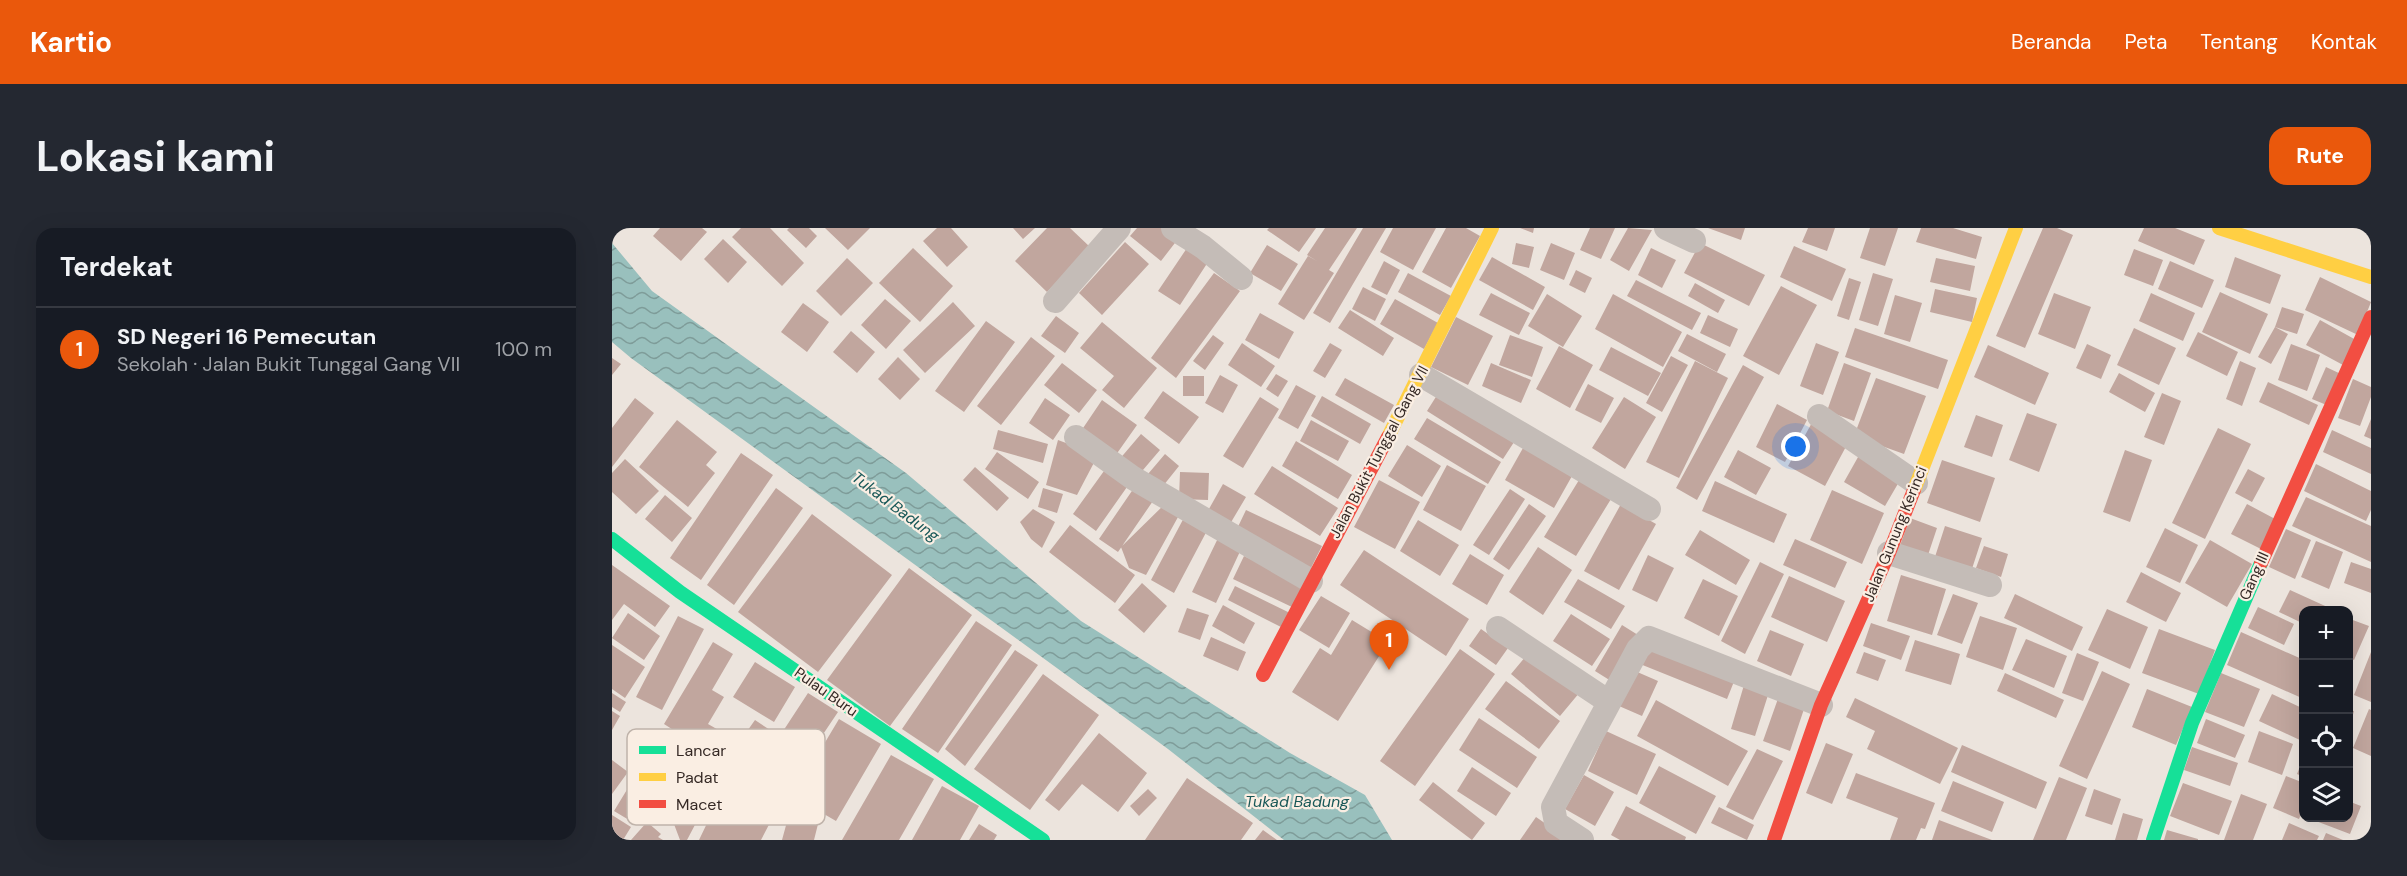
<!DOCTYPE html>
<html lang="id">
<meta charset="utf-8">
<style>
:root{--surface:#171b24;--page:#242831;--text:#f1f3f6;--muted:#9ea1a6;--line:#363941;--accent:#ea580c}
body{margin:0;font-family:"DM Sans",sans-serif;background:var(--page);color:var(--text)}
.controls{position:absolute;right:18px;bottom:18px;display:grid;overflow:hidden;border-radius:12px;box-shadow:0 6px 24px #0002}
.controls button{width:54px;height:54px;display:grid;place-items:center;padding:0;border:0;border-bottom:2px solid var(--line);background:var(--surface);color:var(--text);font:30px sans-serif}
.you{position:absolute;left:1184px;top:219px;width:21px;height:21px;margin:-15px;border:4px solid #fff;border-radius:50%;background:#1a73e8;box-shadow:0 0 0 9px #1a73e833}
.badge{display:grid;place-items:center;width:39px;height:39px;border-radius:50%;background:var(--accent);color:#fff;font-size:20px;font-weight:700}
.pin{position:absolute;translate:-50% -50px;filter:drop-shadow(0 2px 3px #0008)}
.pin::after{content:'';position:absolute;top:32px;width:21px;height:18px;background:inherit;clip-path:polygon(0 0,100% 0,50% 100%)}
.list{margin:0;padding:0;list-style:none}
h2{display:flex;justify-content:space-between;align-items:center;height:78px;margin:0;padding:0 24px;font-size:26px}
h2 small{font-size:20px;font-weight:400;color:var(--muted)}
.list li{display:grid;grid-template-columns:39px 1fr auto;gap:18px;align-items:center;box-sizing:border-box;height:84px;padding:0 24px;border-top:2px solid var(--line)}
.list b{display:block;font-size:22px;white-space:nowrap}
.list p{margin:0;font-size:20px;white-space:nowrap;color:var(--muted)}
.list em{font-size:20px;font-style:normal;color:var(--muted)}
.icon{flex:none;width:33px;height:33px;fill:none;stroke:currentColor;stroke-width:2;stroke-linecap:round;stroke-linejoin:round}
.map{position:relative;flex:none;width:1759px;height:612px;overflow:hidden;border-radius:18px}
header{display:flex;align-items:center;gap:36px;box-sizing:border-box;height:84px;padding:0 30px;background:var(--accent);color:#fff}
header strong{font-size:28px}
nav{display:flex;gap:33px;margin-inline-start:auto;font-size:21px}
.intro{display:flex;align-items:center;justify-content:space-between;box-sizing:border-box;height:144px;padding:0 36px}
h1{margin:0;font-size:42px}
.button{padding:15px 27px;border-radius:18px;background:var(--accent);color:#fff;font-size:21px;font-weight:700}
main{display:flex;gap:36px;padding:0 36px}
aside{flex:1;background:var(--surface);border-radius:18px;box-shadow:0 6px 24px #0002}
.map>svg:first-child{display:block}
.water{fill:url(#water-waves)}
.building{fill:#c1a69e}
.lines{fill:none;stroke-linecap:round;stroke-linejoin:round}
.street{stroke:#c4bcb7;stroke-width:24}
.fast{stroke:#16e098;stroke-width:14}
.slow{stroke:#ffcf43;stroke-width:14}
.jam{stroke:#f24e42;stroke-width:14}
.labels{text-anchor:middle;stroke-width:4.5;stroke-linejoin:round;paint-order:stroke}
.street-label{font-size:15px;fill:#352925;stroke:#faeee3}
.water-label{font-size:16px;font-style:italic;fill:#195858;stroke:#faeee3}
.key{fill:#faeee3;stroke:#bfb3aa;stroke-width:1.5}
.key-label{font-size:16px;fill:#352925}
</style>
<header>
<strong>Kartio</strong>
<nav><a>Beranda</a><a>Peta</a><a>Tentang</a><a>Kontak</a></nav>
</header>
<div class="intro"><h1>Lokasi kami</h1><a class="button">Rute</a></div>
<main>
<aside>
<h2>Terdekat<small></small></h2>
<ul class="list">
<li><span class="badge">1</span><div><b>SD Negeri 16 Pemecutan</b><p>Sekolah · Jalan Bukit Tunggal Gang VII</p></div><em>100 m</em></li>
</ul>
</aside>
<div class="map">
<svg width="1759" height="612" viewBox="0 0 1759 612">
<defs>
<pattern id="water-waves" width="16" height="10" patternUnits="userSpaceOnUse" patternTransform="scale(1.5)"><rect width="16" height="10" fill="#99c0bd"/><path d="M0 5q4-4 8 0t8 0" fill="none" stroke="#7e9c99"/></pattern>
</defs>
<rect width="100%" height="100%" fill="#ece4dd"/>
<path class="water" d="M0,15L40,63L294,245L469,393L678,525L753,567L780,612H672L556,521L19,130L0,114Z"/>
<path class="building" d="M48,0H90L95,4L69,33L41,8Z
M129,0H158L192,35L170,58L120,9Z
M177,0H197L205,8L194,20L175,2Z
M213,0H258L236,22Z
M325,0H339L356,19L335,39L311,13Z
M401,0H423L411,11Z
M435,0H458L478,19L435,64L403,33Z
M525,0H553L566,11L549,33L518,8Z
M657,0H704L687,24L655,2Z
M713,0H745L717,42L722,45L692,92L666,76L696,28L705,33L695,27Z
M751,0H774L718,95L701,85Z
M781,0H824L801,42L768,24Z
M834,0H854L868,8L839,60L810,44Z
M908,0H922L921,5Z
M978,0H1003L989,31L968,22Z
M1016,0L1040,2L1017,43L998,32Z
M1096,0H1133L1129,12Z
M1196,0H1223L1215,23L1190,14Z
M1258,0H1286L1273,38L1248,30Z
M1309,0H1341L1370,9L1364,31L1304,14Z
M1431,0H1445L1461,7L1413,120L1384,108Z
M1532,0H1563L1593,12L1582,37L1526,13Z
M111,11L135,34L116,55L92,31Z
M513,14L537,36L490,87L467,65Z
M904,15L922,19L917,40L900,36Z
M939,15L963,25L952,52L928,42Z
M1088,15L1153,47L1137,78L1072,45Z
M655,17L686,36L669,63L638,45Z
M1182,18L1234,41L1220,73L1168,49Z
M301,20L341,58L308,94L267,55Z
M575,20L596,34L568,77L546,63Z
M1039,20L1064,32L1050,60L1026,47Z
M1522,21L1551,32L1541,58L1512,47Z
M880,29L933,59L921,82L867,52Z
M1623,29L1669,47L1658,76L1613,59Z
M235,30L261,55L229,88L204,63Z
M1324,30L1363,38L1358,63L1318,54Z
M772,33L788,42L775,67L759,59Z
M1558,33L1602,52L1590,80L1546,61Z
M964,42L980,50L973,65L957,57Z
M602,45L628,63L564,150L539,130Z
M796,45L839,68L828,87L786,64Z
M1261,45L1281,51L1266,98L1247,92Z
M1708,49L1759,74L1746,107L1693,82Z
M1237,50L1249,54L1237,92L1225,88Z
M1024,52L1089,85L1080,102L1015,68Z
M1083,55L1113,72L1106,85L1076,68Z
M1169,58L1205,77L1167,147L1131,128Z
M751,59L774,71L763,93L740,81Z
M1323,61L1365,70L1360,94L1318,84Z
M1608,64L1656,86L1638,126L1590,104Z
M879,65L918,85L907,107L867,87Z
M1442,65L1479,79L1463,121L1426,106Z
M1539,65L1583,85L1571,113L1527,93Z
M935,66L970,88L951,119L916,98Z
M1001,66L1070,104L1051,139L983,101Z
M1283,67L1310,75L1298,114L1272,106Z
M273,71L299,93L274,121L249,97Z
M783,71L826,95L812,121L768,96Z
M341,74L363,98L313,145L291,122Z
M191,75L217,94L195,124L169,104Z
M1670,79L1692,86L1685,106L1663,99L1676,106L1659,136L1646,129L1663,99Z
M738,82L782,110L771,128L726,100Z
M648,85L682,104L667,131L633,112Z
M1096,87L1126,101L1118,119L1088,105Z
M444,88L467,105L453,125L429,108Z
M844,89L881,108L856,157L819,139Z
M1708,92L1744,112L1731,137L1694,117Z
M374,93L403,114L352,184L323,163Z
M490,94L545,140L512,180L490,162L502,148L468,120Z
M1243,100L1336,132L1326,161L1233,129Z
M1522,100L1564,120L1547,157L1505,137Z
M239,103L263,124L245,145L221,124Z
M1586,104L1626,124L1615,148L1574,128Z
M1075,106L1114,126L1105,144L1066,123Z
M601,107L612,115L593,142L581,133Z
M898,107L931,119L920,149L887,137Z
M419,109L443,128L389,197L365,178Z
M630,115L663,138L649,159L616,137Z
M718,115L730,122L713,150L701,143Z
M1204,115L1227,124L1211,167L1188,158Z
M1475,116L1499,127L1489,151L1464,140Z
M1679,116L1708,127L1695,163L1666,152Z
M1376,117L1437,145L1423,177L1362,149Z
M947,118L981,137L958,180L924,161Z
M999,119L1049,145L1036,168L987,142Z
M1059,128L1076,137L1050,184L1034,175Z
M286,129L308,151L288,172L266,151Z
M0,130L9,136L0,147Z
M1083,133L1116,150L1067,250L1034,234Z
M1628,133L1644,140L1630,178L1614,171Z
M450,135L485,162L467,185L432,157Z
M879,135L919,152L909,175L870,158Z
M1232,135L1259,145L1242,193L1215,183Z
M1131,137L1152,149L1085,272L1064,260Z
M1714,139L1731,147L1717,178L1700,171Z
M1507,145L1543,165L1533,184L1497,164Z
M664,146L676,153L666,169L654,161Z
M608,147L626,157L611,185L593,175Z
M571,148H592V168H571Z
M733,150L782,177L772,195L723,167Z
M1264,150L1314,168L1292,226L1242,208Z
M1741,151L1759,159V169L1748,198L1726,190Z
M1656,154L1706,177L1697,197L1647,174Z
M976,156L1002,170L989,195L963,182Z
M684,157L704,168L686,201L666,190Z
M551,163L587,189L567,216L532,190Z
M827,164L904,211L891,231L815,183Z
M1550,165L1569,173L1552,217L1532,209Z
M710,168L759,196L748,216L699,188Z
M648,169L667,181L631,240L611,228Z
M1012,169L1044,189L1013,241L980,220Z
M23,170L42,185L0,239V200Z
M433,170L458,187L441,212L417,195Z
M490,172L525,197L501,231L467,206Z
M1165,176L1195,192L1173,234L1144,219Z
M1415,185L1445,196L1427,244L1397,232Z
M1364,187L1391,197L1380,229L1352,219Z
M815,190L889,234L876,256L802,211Z
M1202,191L1238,211L1213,258L1176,238Z
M1759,191V211L1752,208Z
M65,192L105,224L94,237L103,245L76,279L27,239Z
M699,192L737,213L726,233L688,213Z
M1606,200L1639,216L1593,311L1560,295Z
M386,202L436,216L431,235L381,221Z
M1720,202L1759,220V246L1711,224Z
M529,206L548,222L525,249L506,233Z
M446,212L486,227L465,267L434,257Z
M684,213L740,247L726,271L670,238Z
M795,217L829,238L810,269L776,248Z
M911,220L960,248L942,280L893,252Z
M1126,222L1159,240L1144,267L1112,249Z
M1250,222L1291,247L1273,278L1232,254Z
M1513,222L1540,232L1518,294L1491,284Z
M385,224L427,254L416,271L373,241Z
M129,225L161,247L89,352L58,330Z
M553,226L567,238L551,258L536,246Z
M13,231L47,263L24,286L0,264V245Z
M1330,232L1383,250L1368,294L1315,275Z
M1704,236L1759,263V282L1754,293L1692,263Z
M835,237L874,258L849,303L811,282Z
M660,238L726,280L708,308L642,266Z
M363,239L397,270L385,283L351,252Z
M1636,241L1653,250L1640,274L1623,265Z
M492,243L515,259L484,303L461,286Z
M568,244L597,245L596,272L567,271Z
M767,252L808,274L783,321L742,299Z
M967,252L999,271L964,328L932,309Z
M1103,253L1175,286L1162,315L1090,283Z
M611,256L634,269L615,301L593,288Z
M524,257L543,270L506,324L487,311Z
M164,260L191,280L122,377L95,357Z
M431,260L451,266L445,285L426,279Z
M898,261L913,271L877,327L861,317Z
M1220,262L1272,285L1250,336L1198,312Z
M53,267L80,290L60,314L33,291Z
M1694,269L1759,298V334L1680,298Z
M557,272L571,280L534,347L517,340L509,319Z
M917,276L934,288L897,342L881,331Z
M1009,276L1044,296L1007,362L972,343Z
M1635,276L1665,292L1649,321L1619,306Z
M421,281L443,294L430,320L419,311L408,294Z
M634,282L710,318L698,342L623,305Z
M575,284L598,297L562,365L539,352Z
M200,286L280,347L206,444L126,384Z
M1298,290L1325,300L1314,333L1286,323Z
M806,292L847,317L828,348L788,323Z
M458,297L523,347L503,375L437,324Z
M1333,298L1370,310L1358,347L1321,335Z
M1553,300L1586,317L1568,355L1534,339Z
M1674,301L1699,312L1683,351L1657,339Z
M1088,302L1138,332L1124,357L1073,327Z
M608,306L631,317L604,375L580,364Z
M1183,311L1235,334L1223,360L1171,337Z
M1598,312L1640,336L1615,379L1573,355Z
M1704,313L1731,324L1717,361L1689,349Z
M1372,318L1396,326L1389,349L1364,340Z
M926,319L960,342L931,387L897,364Z
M752,322L857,391L834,428L728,357Z
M858,326L892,347L875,377L840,356Z
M1036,327L1062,340L1045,374L1020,362Z
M632,328L693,357L682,380L621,351Z
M1148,334L1172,346L1133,426L1109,413Z
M1739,334L1759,341V365L1732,355Z
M0,337L58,378L43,399L12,376L0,392Z
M297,340L360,387L278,498L215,452Z
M1529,344L1569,365L1554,394L1514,374Z
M1289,347L1334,361L1320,407L1275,393Z
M1177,348L1233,373L1215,414L1159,389Z
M966,351L1013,378L999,401L952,374Z
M1091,351L1126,368L1107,408L1072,390Z
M530,355L555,378L532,405L506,382Z
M623,358L678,385L671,400L616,372Z
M1678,362L1722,382H1692V396L1667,384Z
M1341,366L1366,375L1350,416L1325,407Z
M1403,366L1471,399L1460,423L1392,390Z
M709,368L738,385L717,420L687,402Z
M611,377L643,395L632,416L600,398Z
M1646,379L1682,396L1672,417L1636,400Z
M575,380L597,387L588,412L566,404Z
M1495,381L1536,399L1518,441L1476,422Z
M16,385L48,408L32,432L0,410Z
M959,386L998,411L980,438L941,413Z
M66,388L92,401L50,482L24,469Z
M1368,388L1405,400L1391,442L1354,429Z
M1738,391L1757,398L1742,432L1736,429Z
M740,392L776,414L726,493L680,464L708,420L719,427Z
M364,393L400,417L326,525L290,501Z
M1259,395L1298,408L1289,432L1251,418Z
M1010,397L1026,407L999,453L983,443Z
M869,401L896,420L884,437L857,418Z
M1547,401L1603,422L1587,466L1530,445Z
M1158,402L1192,416L1179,448L1145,433Z
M1629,404L1692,432V471L1615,437Z
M599,409L634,424L626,443L591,428Z
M1414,411L1455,428L1442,460L1400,442Z
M1303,412L1348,426L1339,457L1293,443Z
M101,414L121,426L100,462L112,469L96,496L117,508L96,543L72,528L75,524L60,515L66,505L52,496Z
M1037,415L1123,451L1115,471L1028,436Z
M0,417L33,439L13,470L0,461Z
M848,421L883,446L803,558L768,533Z
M403,422L426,437L353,538L333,521Z
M919,422L968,464L948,488L899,446Z
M1252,424L1274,432L1266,453L1244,445Z
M1759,424V474L1742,467Z
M1465,425L1487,434L1471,473L1450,465Z
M143,434L183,459L162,494L121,469Z
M1023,443L1046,453L1030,488L1007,478Z
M1490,443L1518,456L1475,551L1447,538Z
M1393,445L1452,472L1444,490L1385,463Z
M1609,445L1648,461L1632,499L1593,484Z
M431,446L487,487L418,582L362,541Z
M894,453L948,493L927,521L873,481Z
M1132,457L1157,464L1143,508L1119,501Z
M1535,461L1580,479L1564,517L1520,499Z
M0,465L14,474L8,484L0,479Z
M196,465L226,484L187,542L158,523Z
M1168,465L1194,475L1178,523L1151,513Z
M1660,466L1692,481L1690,513L1647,493Z
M1243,470L1346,520L1328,556L1255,521L1263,503L1234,489Z
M1044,472L1136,523L1116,558L1025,508Z
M1757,481L1759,482V528L1741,520Z
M1736,482L1742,483L1737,501H1736Z
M0,483L8,488L0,502Z
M867,490L925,529L905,560L847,522Z
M227,491L269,516L224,593L181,568Z
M1594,491L1633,507L1623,530L1585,515Z
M143,492L158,502L141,526L126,516Z
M994,503L1044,526L1025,567L976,543Z
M1647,503L1681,516L1670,547L1636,534Z
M487,505L535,545L506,584L470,556L447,583L433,572Z
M1214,515L1241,526L1220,576L1194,565Z
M1350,517L1435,554L1424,581L1339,544Z
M1580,519L1626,535L1618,558L1572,542Z
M1145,521L1171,533L1141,592L1114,579Z
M279,527L322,551L287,612H230Z
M1691,531H1692V549L1685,546Z
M0,532L16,544L0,566Z
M1047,538L1104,568L1084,606L1027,575Z
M860,539L899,565L884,588L845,563Z
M1244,545L1323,575L1313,601L1309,600L1304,612H1278L1286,590L1234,570Z
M972,547L1002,564L983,598L953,581Z
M1674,548L1692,555V580L1687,591L1661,580Z
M1447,549L1475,560L1454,612H1421Z
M86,550L95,574L75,612H68L48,559Z
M575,550L641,595L629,612H533Z
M1341,553L1392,574L1380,604L1329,583Z
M821,554L873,595L860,612L807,572Z
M1571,555L1620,573L1607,607L1558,588Z
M330,558L367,578L348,612H300Z
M16,560L36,572L22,595L2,583Z
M536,561L545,570L527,588L518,578Z
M1482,561L1509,571L1500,597L1473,588Z
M111,562L162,587L149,612H87Z
M1629,566L1655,576L1641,612H1612Z
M1736,573L1749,578L1738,606L1696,590H1736Z
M1014,578L1074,609L1073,612H1008L999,607Z
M179,579L208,588L202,612H170Z
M1107,579L1142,597L1135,612L1099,595Z
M1511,585L1531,591L1525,612H1503Z
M0,587L19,599L11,612H0Z
M924,589L957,612H908Z
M1327,592L1380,612H1320Z
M35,594L49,606L46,609L51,612H19Z
M1677,595L1707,608L1705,612H1670Z
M367,596L385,607L382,612H357Z
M651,602L665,612H643Z
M1555,602L1586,611V612H1552Z
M1714,605L1731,612H1711Z"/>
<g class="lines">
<path class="street" d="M561,0L591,19L629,50
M1054,0L1082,13
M443,73L507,0
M809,147L1037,281
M1207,188L1304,255
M464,209L521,250L699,353
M1277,325L1378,357
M886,400L997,474
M970,612L944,595L941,579L1026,421L1037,410L1209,477"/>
<path class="fast" d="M0,311L68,364L431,612
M1541,612L1580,495L1649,335"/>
<path class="slow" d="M1607,0L1759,49
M776,209L880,0
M1302,262L1404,0"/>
<path class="jam" d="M1649,335L1759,89
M651,447L776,209
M1162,612L1209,477L1277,325L1302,262"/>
</g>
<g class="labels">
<g class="street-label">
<text transform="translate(767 224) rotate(-62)" y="5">Jalan Bukit Tunggal Gang VII</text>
<text transform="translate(1283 306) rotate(-68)" y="5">Jalan Gunung Kerinci</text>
<text transform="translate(1642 348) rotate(-66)" y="5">Gang III</text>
<text transform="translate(214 464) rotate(35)" y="5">Pulau Buru</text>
</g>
<g class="water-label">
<text transform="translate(284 278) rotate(37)" y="6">Tukad Badung</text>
<text x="685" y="579">Tukad Badung</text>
</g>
</g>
<rect x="15" y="501" width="198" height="96" rx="9" class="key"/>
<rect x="27" y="518" width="27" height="8" fill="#16e098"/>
<rect x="27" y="545" width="27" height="8" fill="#ffcf43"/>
<rect x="27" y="572" width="27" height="8" fill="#f24e42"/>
<g class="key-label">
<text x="64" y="528">Lancar</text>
<text x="64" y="555">Padat</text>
<text x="64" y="582">Macet</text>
</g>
</svg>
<div class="controls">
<button>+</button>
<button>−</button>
<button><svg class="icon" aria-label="locate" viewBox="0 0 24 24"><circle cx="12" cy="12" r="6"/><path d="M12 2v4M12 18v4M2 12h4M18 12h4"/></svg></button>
<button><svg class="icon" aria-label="layers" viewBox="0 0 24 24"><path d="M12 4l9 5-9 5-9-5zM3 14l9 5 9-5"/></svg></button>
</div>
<div class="you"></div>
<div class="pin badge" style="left:777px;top:442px">1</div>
</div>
</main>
